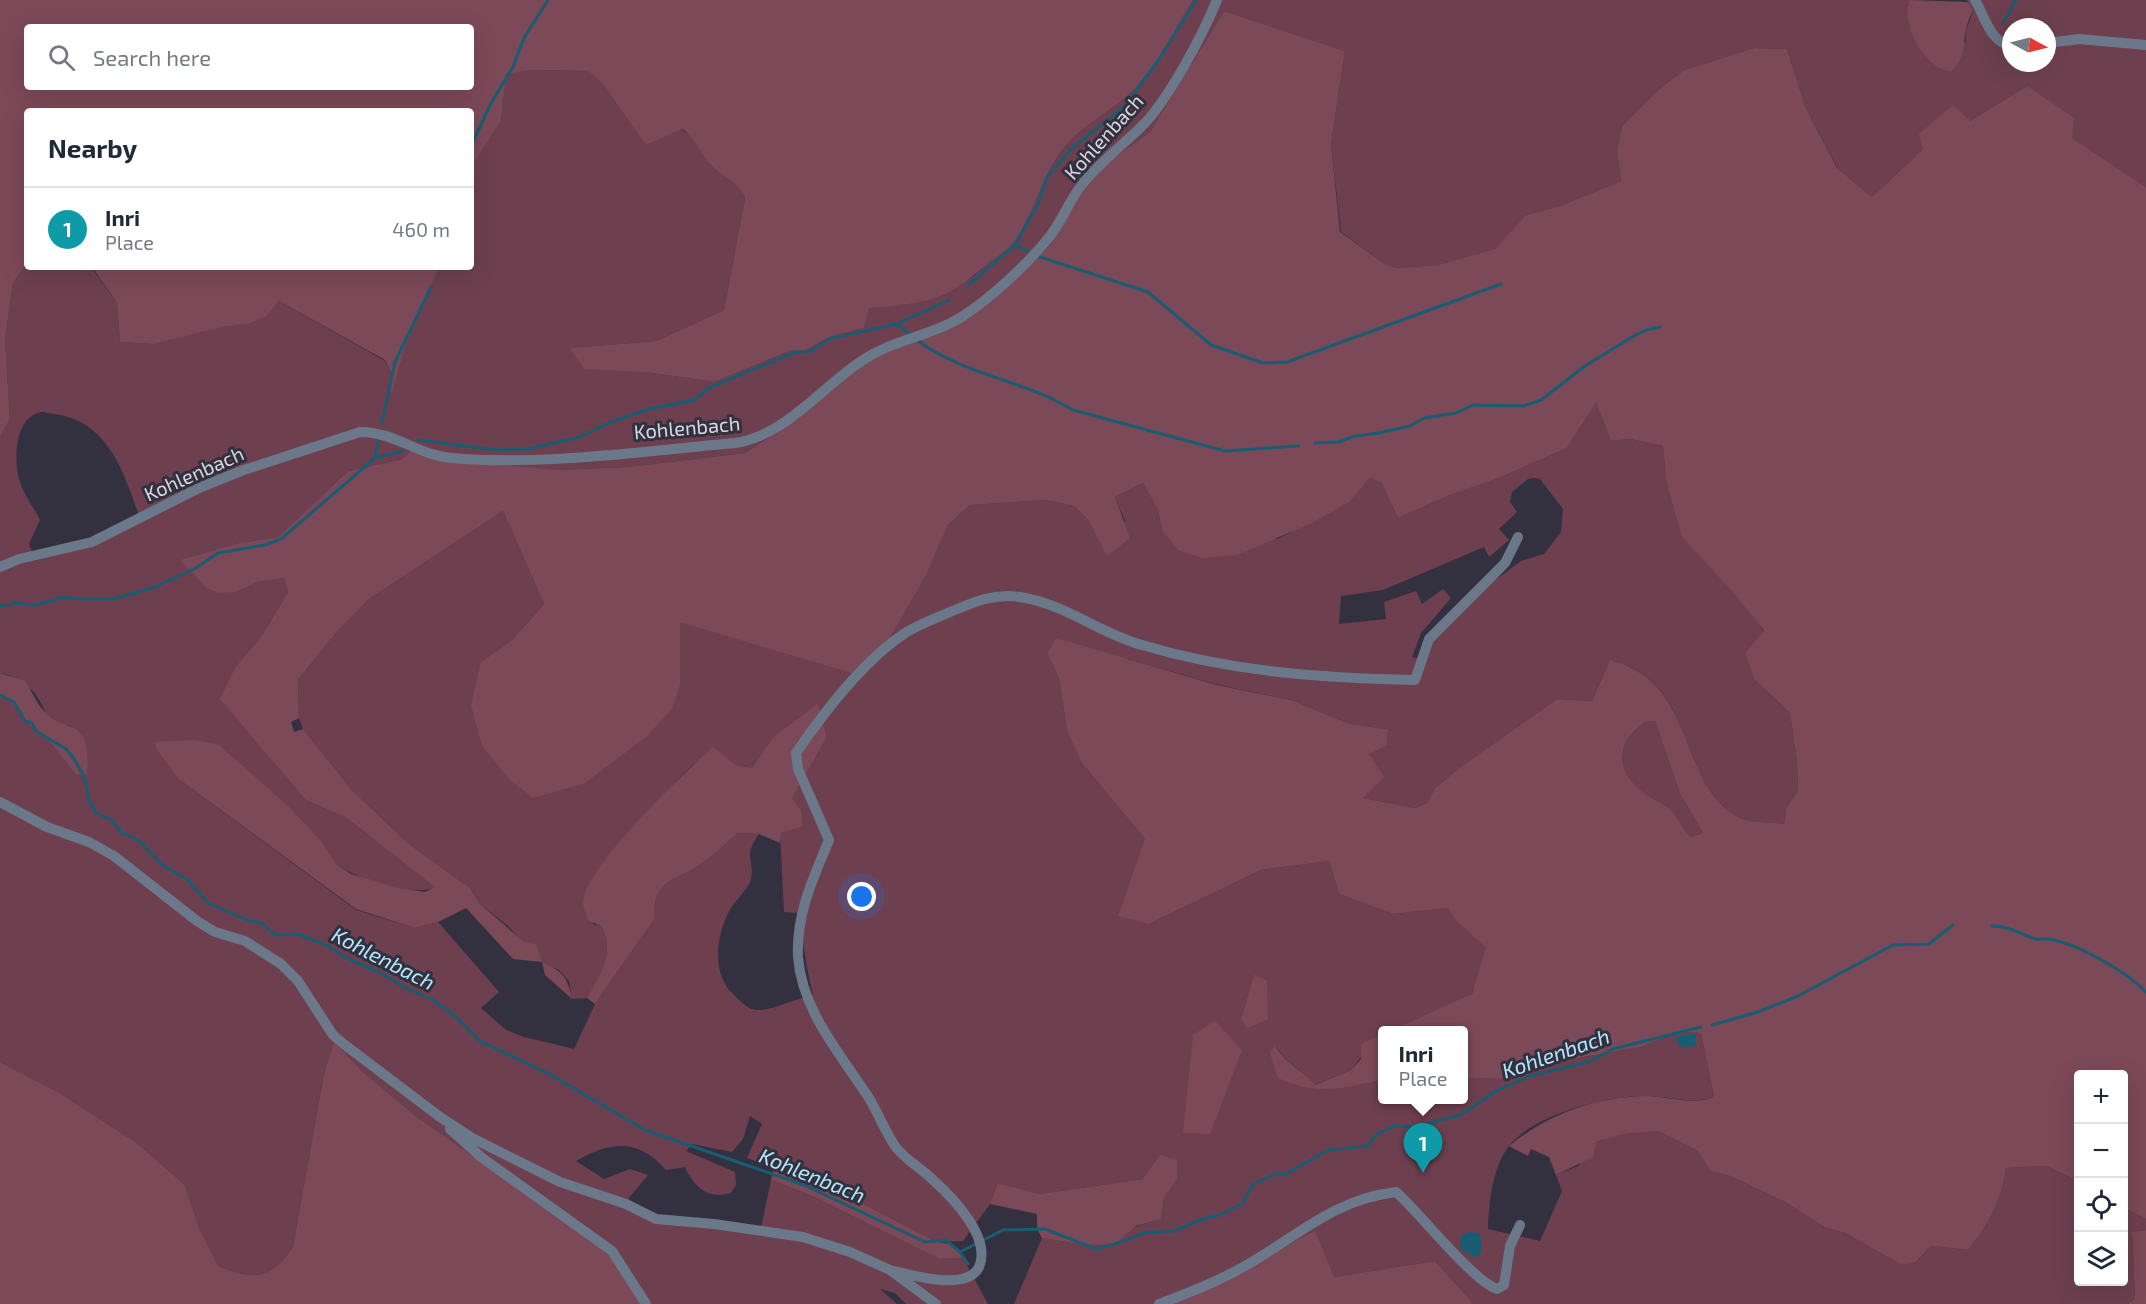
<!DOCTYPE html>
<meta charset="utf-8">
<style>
:root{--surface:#fff;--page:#f6f6f7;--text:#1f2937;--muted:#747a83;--line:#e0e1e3;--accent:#1a73e8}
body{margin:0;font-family:"Exo 2",sans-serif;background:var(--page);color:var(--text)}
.controls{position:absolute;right:18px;bottom:18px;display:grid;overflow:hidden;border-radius:6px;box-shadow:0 6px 24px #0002}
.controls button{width:54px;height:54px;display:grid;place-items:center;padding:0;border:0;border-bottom:2px solid var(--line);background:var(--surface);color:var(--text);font:30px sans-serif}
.compass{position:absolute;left:2002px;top:18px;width:54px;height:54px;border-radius:50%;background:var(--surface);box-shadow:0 6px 24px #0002;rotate:97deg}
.you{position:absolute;left:862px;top:897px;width:21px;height:21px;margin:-15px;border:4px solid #fff;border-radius:50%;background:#1a73e8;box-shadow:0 0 0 9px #1a73e833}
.badge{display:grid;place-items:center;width:39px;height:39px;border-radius:50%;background:var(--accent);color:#fff;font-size:20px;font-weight:700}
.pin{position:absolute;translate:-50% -50px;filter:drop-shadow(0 2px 3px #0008)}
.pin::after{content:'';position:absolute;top:32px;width:21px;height:18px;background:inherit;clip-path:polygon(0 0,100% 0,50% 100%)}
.popup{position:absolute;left:1378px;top:1026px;width:90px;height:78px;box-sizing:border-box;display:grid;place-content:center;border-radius:6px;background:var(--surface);filter:drop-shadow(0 2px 4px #0005);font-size:20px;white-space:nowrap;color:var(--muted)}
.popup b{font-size:22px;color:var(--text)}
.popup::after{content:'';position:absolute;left:50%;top:100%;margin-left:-12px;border:12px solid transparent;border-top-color:var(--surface)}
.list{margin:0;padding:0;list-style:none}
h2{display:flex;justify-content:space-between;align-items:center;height:78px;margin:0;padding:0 24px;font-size:26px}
h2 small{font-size:20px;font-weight:400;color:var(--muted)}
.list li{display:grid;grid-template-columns:39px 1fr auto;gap:18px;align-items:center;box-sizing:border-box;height:84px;padding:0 24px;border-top:2px solid var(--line)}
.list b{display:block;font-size:22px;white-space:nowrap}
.list p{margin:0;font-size:20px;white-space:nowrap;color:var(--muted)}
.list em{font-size:20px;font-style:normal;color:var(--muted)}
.icon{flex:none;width:33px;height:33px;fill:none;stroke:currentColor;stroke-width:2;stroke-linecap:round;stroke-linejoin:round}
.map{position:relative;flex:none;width:2146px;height:1304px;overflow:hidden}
.search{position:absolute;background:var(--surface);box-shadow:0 6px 24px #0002;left:24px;top:24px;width:450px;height:66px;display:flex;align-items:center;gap:15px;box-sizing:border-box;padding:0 21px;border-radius:6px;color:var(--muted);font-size:22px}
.panel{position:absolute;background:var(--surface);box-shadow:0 6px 24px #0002;left:24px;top:108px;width:450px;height:162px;border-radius:6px}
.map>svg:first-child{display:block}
.green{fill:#6e404f;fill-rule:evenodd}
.forest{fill:#7c4959;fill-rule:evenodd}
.water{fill:#185d71}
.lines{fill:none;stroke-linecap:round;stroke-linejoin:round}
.stream{stroke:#185d71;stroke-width:3}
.minor{stroke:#6b788a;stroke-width:10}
.labels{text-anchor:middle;stroke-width:6;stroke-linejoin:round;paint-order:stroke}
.street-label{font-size:20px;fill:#d9d8e1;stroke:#333140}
.water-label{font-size:21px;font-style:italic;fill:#b2e9fd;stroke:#333140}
</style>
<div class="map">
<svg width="2146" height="1304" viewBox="0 0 2146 1304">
<rect width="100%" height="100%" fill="#333140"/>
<path class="green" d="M1193,0H1909L1907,6L1966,43V31L1973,10L1967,0H2146V187L2071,138L2027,86L1970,121L1952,106L1923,149L1872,197L1838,169L1805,106L1787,49L1754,48L1684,70L1657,91L1622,126L1617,150L1621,181L1560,206L1526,215L1496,249L1438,265L1397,268L1385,264L1341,232L1331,144L1345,51L1224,11L1150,132L1105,164L1075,202L1049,246L1016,279L951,327L852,369L776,433L745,453L627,467L559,470L403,459L348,471L278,537L239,543L181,560L236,592L256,582L284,578L288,592L261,637L236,666L306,800L348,819L436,887C411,898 357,879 336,864L180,780L356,910L415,928L438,922L499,992L481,1008L506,1030L524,1037L574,1049L595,1004L655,918C652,881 674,881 698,866C713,856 725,844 738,833L759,834C741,859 757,862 750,882C746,891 736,900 731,908C716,933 711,974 733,994C741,1002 749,1011 760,1010C773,1010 797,998 813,995C806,968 804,941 797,913L784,912L780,833L802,827L792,799L827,737L818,703L773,737L752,768L736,765L713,748L684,773L611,853L593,924L601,926C616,955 600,972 587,998L572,999L569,981L559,970L542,962L508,926L479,903L470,888L409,844L352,790L303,729L299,718L298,680L335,634L369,599L503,511L544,604L512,640L481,662L680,685V621L857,675L887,643L927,574L948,525L970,505L1046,500L1074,506L1088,520L1108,555L1125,521L1115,497L1143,483L1158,510L1162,530L1278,539L1348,502L1370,478L1382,482L1398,518L1450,495L1499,478L1567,448L1596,403L1611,441L1630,439L1663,446L1666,480L1675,507L1764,632L1755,680L1790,713L1797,762L1798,790L1786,809L1784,824C1771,823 1754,823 1743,819C1676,791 1701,681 1610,660L1592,701L1557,699L1462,766L1435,788L1427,803L1415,808L1363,798L1368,754L1387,729L1350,724L1291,700L1219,685L1128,659L1047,654L1059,678L1067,731L1081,762L1145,839L1149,924L1261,870L1329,861L1339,894L1393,914L1448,908L1455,920L1487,947L1472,994C1445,1007 1413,1030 1382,1030V1034L1376,1037L1351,1070L1314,1085C1303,1069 1287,1065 1276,1046L1295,1085H1357L1382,1081V1100H1464V1078L1503,1079L1584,1057L1641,1047L1679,1032L1701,1033L1714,1097C1692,1105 1671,1096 1647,1096C1608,1095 1534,1114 1509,1146C1492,1168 1489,1203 1488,1229L1540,1241L1562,1191L1556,1175L1578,1166L1596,1142L1625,1134L1658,1131L1698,1151L1710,1171L1730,1176L1785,1202L1824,1227L1845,1233L1902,1265L1916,1262L1931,1246L1968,1250C1988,1226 2002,1200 2006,1168L2046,1166L2078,1181V1282H2124V1208L2146,1219V1230L2132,1232L2135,1298L2128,1304H1474L1435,1261L1334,1277L1245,1267L1163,1304H1014L1042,1238L1078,1244L1161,1219L1164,1198L1177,1179H1143L1039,1194L998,1183L990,1204L963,1241L937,1242L846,1195L747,1158L762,1124L750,1116L743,1139L732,1152L692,1144L686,1151L735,1172L736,1185L731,1193C708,1200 694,1187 685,1167L666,1170C639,1138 610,1141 576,1161L604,1179L630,1169L648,1175L628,1199L655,1217L761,1228L771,1180L810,1195L939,1259L963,1258L988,1304H906L895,1293L880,1289L897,1304H644L560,1217L417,1117L362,1071L334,1041L324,1073L293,1246C275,1280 251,1280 218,1266L200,1230L185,1185L137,1143L58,1092L0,1062V695L6,697L30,726L50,742L76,775L71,726C42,721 48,710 34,692C27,684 10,674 0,673V437L10,419L5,339L13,283L27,263V267H91L117,303L120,342L155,344L223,327L249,324L266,317L279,301L385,361L391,373L388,388L392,392L405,347L439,267H471V168L501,121L506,73L530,70L590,71L604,85L692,136L711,165L742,189L745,198L724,310L656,341L570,348L646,372L714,382L792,350H806L829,337L864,328L868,308C901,305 935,297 964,282C975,276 984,267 993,259C1002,253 1011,247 1017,238C1035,209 1042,176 1063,149C1081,126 1108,114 1129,94C1157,69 1173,31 1193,0ZM2011,27H2047V63H2011ZM43,412C50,414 58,414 65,416C113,429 126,480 141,521L35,559L29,544L40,520C34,508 24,495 20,482C13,462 14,414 43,412ZM1534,478L1540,479L1563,509L1561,532L1544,554L1521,561L1498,578L1492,575L1424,646L1420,659L1412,657L1421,633L1451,598L1443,589L1422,604L1416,591L1384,602L1386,619L1339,624L1341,596L1383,590L1484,547L1489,557L1509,540L1499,529L1517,512L1510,502L1512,492L1528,479ZM1254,976L1267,980V1000L1241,1019Z
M1646,721H1655L1680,794L1703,833L1690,837C1683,828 1676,813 1668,807C1662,802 1653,800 1647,796C1615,774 1614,743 1646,721Z"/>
<path class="forest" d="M0,0H1193C1173,31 1157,69 1129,94C1108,114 1081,126 1063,149C1042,176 1035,210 1017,238C1011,248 999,255 990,262C976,273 961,287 945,294C922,304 894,306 869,308L864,328L829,337L806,350H792L714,382L646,372L584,369L570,348L656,341L724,310L745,198C739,182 723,177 711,165C699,153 697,138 682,129L646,145L604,85L589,71L530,70L506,74L501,121L471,168V111H27V263L13,283L5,339L10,419L0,437ZM27,27H471V87H27Z
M1909,0L1968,2L1973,10C1970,16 1967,23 1966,30C1963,46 1965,59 1951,71C1925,70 1901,25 1909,0Z
M1224,11L1345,51L1331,144L1340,232L1385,264L1397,268L1438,265L1495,249L1526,215L1560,206L1621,181L1617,150L1622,126L1657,91L1684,70L1754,48L1787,49L1805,106L1837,168L1872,197L1923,149L1919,134L1953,105L1970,121L2027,86L2074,118L2072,138L2146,187V1219L2124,1208V1074H2078V1181L2046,1166L2006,1168C2002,1200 1988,1226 1968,1250L1931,1246L1916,1262L1902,1265L1845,1233L1824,1227L1785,1202L1730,1176L1710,1171L1698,1151L1658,1131L1625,1134L1596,1142L1593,1157L1556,1175L1549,1157L1531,1149L1528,1156L1509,1146C1548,1114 1595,1097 1646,1096C1670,1096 1691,1106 1714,1097L1701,1033L1679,1032L1641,1047L1584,1057L1503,1079L1464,1078V1030H1393L1472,994L1486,947L1455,920L1448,908L1393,914L1339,894L1329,861L1261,870L1149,924L1118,916L1145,839L1081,762L1067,731L1059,678L1047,654L1056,638L1217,685L1291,700L1350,724L1387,729V745L1369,754L1384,777L1363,798L1415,808L1427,803L1435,788L1462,766L1557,699L1592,701L1610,660C1701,682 1676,791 1743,819C1754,823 1771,822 1784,824L1786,809L1798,790L1797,762L1790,713L1755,680L1745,653L1764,631L1734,593L1682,537L1666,480L1663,446L1630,439L1611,441L1596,403L1567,448L1499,478L1450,495L1398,518L1382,483L1370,478L1349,502L1312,523L1237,555L1203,558L1178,550L1162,530L1158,510L1143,483L1115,497L1130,538L1107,556L1088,520L1074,506L1046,500L970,505L948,525L927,574L887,643L857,675L680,622V685L672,709L646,737L585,783L533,798L510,780L482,746L471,705L481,662L512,640L544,604L503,511L369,599L335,634L298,680L299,718L291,722L294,732L303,729L352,790L409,844L470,888L479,903L524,942L536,944L542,962C562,971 568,977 572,999L545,975L542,962L513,959L466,908L438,922L415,928L356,909L180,780L157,750L155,742L194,740L219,745L288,806L321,841L336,864L351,874L398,888L425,892L435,887L348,819L306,800L220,699L236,666L261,637L288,592L284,578L257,582L236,592L219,593L207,588L180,560L239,543L278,537L348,471L403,459L415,448L451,461L559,470L627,467L745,453L776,433L852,369L913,339L1016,279L1049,246L1075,202L1105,164L1150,132ZM1646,721H1655L1680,794L1703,833L1690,837C1683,828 1676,813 1668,807C1661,802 1653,800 1647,795C1615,774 1614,743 1646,721Z
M92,267H439L405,347L392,393L388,388L391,373L385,360L279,301L266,317L249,324L223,327L155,344L120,342L117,303Z
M0,673L25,681C32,690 36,704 45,712C53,721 58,722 69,726C90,732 88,757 87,774L76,775L50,742L30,726L6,697L0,695Z
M818,703L827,737L792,799L801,810L802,827L781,833L780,843L759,834L738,833C725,844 713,856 698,866C674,881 652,881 655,918L595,1004L587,998C600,972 616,955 601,926L588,920C587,915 583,908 583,903C583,869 686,771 713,747L736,765L752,768L773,737Z
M1254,975L1267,980L1268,1019L1247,1028L1241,1019Z
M1215,1021L1242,1050L1210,1134L1183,1133L1193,1035Z
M1382,1034V1081C1340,1087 1320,1097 1278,1078L1270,1053L1275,1046C1287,1065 1302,1069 1315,1085L1351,1070L1361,1059V1044Z
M334,1041L362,1071L417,1117L560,1217L613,1258L644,1304H0V1062L58,1092L137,1143L185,1185L200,1230L218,1266C251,1280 274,1280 293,1246L324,1073Z
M1160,1155L1177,1160V1179L1164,1198L1161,1219L1136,1226L1113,1245L1078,1244L1042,1238L1037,1229V1214L990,1204L998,1183L1039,1194L1143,1179Z
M774,1166L846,1195L937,1242C950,1243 958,1246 963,1258L939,1259L810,1195L771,1180Z
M2146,1230V1304H2128L2135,1298L2132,1232Z
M1315,1231L1334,1277L1435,1261L1474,1304H1163L1245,1267Z"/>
<path class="water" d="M1696,1034V1045L1687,1048L1679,1046L1676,1039L1677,1036Z
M1471,1232L1480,1234L1482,1248L1479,1256L1472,1257L1460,1248L1461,1235Z"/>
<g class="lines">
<path class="stream" d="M2003,23L2016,0
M471,146L491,103L513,67L524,38L548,0
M1015,245L1031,253
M1037,256L1148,292L1211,345L1263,363L1287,362L1501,284
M968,285L1015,245L1039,202L1047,177L1071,149L1125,106L1160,58L1196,0
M897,324L912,336
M917,340C963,375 1024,380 1073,410L1225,451L1299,446
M382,423L395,362L431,287
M419,440L495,450L528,449L580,437L606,424L649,409L694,400L709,388L795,352H809L829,339L897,324L949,300
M1315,443L1338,442L1355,436L1379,433L1410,426L1424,418L1456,413L1473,405L1523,406L1541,400L1585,366L1632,337L1646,330L1660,327
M375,457L379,438
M0,606L16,603L35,605L64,597L76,599H114L155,587L196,568L218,553L265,545L281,539L375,458L403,451
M0,695L14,702L25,721L32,723L36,731L66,749L74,759L83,774L90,802L96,813L112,820L122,833L140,841L161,864L188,880L208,903L249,921L262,923L275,935L298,934L326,945L350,960L379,972L402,986L433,1000L455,1016L480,1041L551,1075L645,1130L804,1185L925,1242L946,1240L960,1252L1003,1230L1045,1229L1096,1249L1125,1241L1143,1233L1174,1231L1203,1219L1220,1215L1242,1204L1253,1184L1275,1174H1286L1328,1150L1368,1146L1377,1134L1394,1126L1415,1127L1461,1115L1496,1091L1530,1076L1588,1062L1613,1049L1701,1027
M1992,926C2009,926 2020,934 2036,939C2042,940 2048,938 2054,940C2081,946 2127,972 2146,992
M1712,1025L1758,1012L1798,996L1893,945L1929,944L1953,925
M960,1252L968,1264"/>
<path class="minor" d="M1975,0C1985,17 1990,42 2011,46
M2047,43L2079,39L2146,45
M0,567L19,559L92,542L199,488L241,471L360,432C395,432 418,455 451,458C543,466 643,451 735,443C787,435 821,387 863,360C894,339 932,336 963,316C992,297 1028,264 1050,236C1062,221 1069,201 1081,186C1100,161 1125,144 1146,122C1172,93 1202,36 1217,0
M0,802L47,827L89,842L114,856L197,921L215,932L245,941L281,964L298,981L333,1035L345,1045L440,1117L472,1138L560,1182L626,1204L656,1219L714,1224L803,1237L850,1252L890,1270L936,1304
M450,1129L481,1157L612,1251L646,1304
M890,1270C911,1275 967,1292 979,1267C992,1237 952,1197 932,1179C921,1168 904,1159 895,1146C885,1131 878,1113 869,1098C841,1055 802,1011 798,957C796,914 813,879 829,840L798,769L796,753C824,712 863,661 905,633C920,624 938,617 955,610C976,601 997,593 1020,597C1065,604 1099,633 1142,645C1232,672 1322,678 1415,680L1429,639L1505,563L1518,537
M1159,1304C1194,1291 1229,1277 1260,1257C1307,1228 1339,1199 1396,1192C1420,1213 1473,1281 1497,1289L1504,1285L1510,1246L1520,1225"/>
</g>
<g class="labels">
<g class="street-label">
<text transform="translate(1104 137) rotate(-48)" y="7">Kohlenbach</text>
<text transform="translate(687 428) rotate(-5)" y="7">Kohlenbach</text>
<text transform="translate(194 474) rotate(-24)" y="7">Kohlenbach</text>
</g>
<g class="water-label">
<text transform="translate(383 959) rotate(27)" y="7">Kohlenbach</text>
<text transform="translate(1556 1054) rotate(-19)" y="7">Kohlenbach</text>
<text transform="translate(812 1176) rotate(22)" y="7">Kohlenbach</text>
</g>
</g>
</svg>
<div class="controls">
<button>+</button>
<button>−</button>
<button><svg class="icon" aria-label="locate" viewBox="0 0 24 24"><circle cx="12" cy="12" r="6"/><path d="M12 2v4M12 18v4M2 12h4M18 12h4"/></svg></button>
<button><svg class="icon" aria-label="layers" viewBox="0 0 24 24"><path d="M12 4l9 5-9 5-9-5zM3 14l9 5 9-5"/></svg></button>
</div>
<svg class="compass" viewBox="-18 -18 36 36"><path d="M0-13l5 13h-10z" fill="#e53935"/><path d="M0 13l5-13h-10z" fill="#747a83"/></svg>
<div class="you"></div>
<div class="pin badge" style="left:1423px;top:1173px;background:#0f9aa8">1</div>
<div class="popup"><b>Inri</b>Place</div>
<div class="search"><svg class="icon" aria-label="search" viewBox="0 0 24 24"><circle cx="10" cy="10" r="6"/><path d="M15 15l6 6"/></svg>Search here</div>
<section class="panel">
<h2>Nearby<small></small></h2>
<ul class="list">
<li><span class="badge" style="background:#0f9aa8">1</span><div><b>Inri</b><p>Place</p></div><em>460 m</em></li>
</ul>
</section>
</div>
